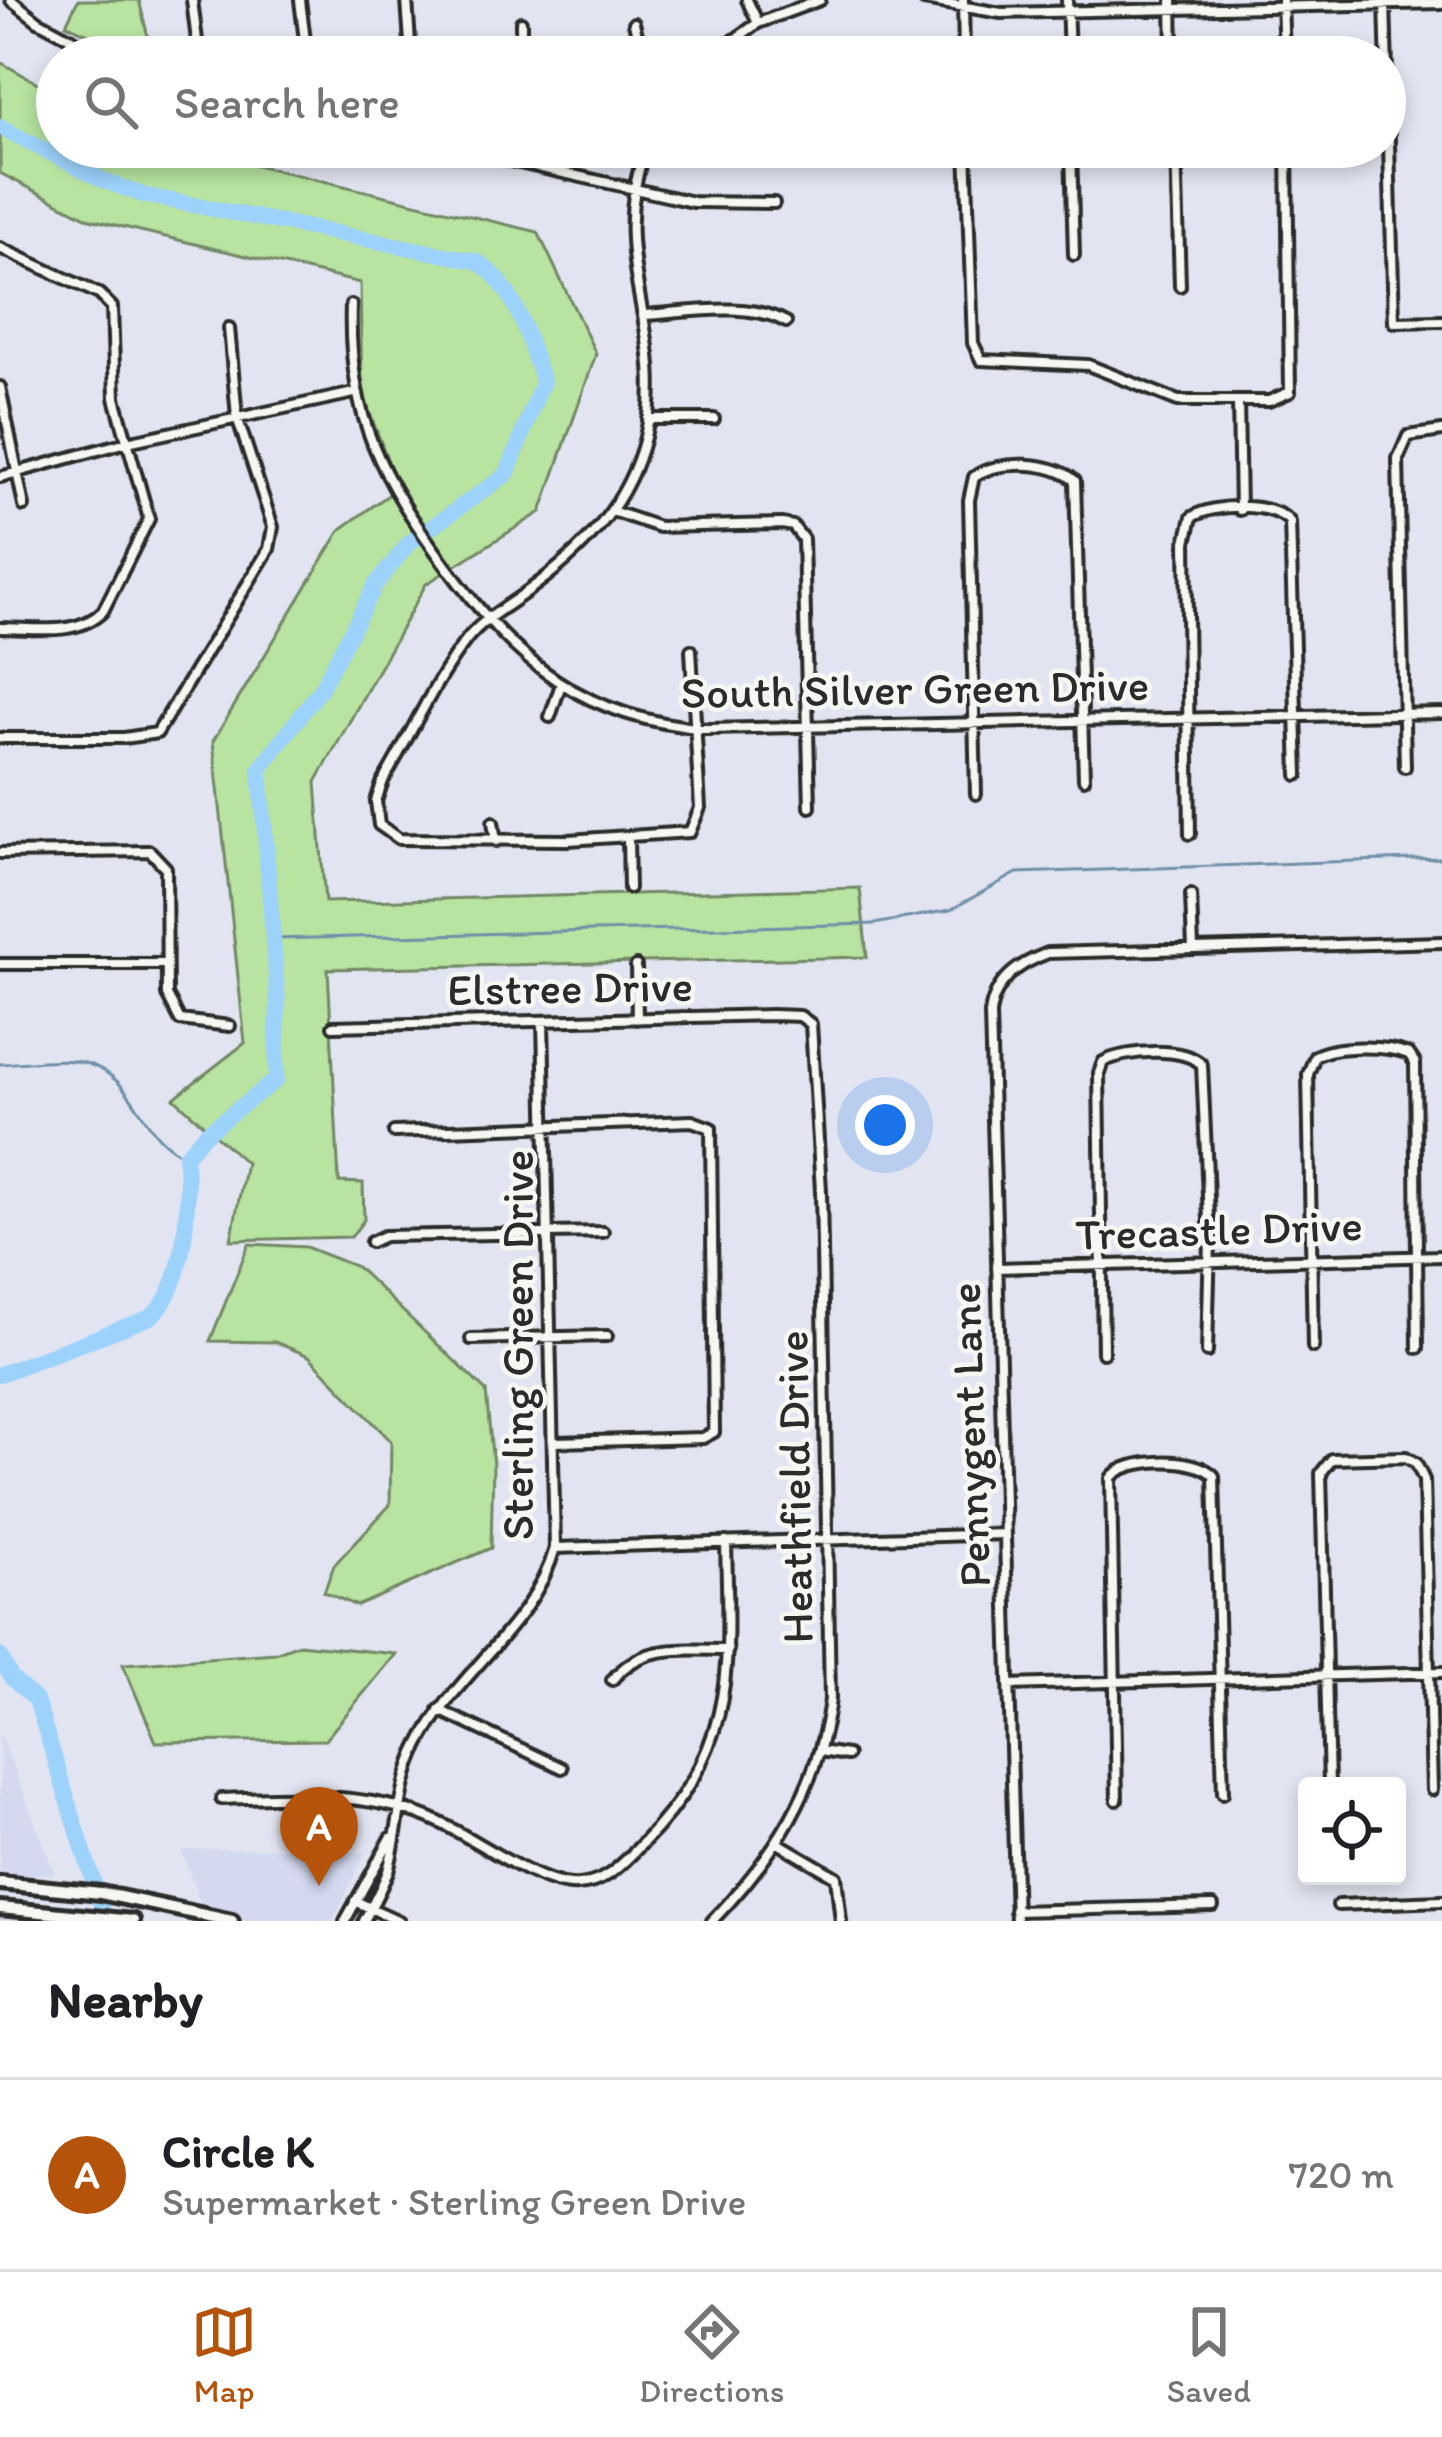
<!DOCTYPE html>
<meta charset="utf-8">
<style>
:root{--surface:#fff;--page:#f2f2f2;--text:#202124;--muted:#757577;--line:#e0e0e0;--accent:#b45309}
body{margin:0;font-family:Itim,sans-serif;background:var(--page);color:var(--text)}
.controls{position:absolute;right:36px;bottom:36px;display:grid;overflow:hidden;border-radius:12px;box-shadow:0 6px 18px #0003}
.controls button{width:108px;height:108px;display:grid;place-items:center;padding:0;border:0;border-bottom:3px solid var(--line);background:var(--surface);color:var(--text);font:60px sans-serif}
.you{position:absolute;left:885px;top:1125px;width:42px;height:42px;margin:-30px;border:9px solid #fff;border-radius:50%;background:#1a73e8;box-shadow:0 0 0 18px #1a73e833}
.badge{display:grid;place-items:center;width:78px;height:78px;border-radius:50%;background:var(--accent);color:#fff;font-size:39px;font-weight:700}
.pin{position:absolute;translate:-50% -99px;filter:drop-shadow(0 3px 6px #0008)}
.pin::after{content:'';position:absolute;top:63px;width:42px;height:36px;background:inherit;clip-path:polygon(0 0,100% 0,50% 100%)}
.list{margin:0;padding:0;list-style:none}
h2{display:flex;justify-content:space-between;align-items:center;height:156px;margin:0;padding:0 48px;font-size:51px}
h2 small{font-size:39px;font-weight:400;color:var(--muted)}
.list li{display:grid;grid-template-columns:78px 1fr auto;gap:36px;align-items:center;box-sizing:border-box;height:192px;padding:0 48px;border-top:3px solid var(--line)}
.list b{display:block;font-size:45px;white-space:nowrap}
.list p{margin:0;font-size:39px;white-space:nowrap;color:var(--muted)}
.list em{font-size:39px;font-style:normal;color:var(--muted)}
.icon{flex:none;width:66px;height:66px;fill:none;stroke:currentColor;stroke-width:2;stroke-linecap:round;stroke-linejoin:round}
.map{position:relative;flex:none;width:1442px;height:1921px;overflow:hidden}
.search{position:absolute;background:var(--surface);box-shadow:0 6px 18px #0003;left:36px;right:36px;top:36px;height:132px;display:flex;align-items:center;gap:30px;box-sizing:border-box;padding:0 42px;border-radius:66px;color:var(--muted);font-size:45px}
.sheet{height:348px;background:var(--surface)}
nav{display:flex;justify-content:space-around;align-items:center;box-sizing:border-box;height:168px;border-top:3px solid var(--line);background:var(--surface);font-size:33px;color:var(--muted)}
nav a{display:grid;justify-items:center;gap:6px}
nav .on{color:var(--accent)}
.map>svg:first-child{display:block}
.built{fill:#d4d9f0}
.green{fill:#b8e3a0;stroke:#728766;stroke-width:3}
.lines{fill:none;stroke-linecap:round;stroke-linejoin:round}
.stream{stroke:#6f8fa8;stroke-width:3}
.river{stroke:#9dd2fb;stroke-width:16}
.minor-casing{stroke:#2b2b2b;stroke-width:16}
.secondary-casing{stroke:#2b2b2b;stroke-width:20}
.minor{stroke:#f6f6f2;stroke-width:8}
.secondary{stroke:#f6f6f2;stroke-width:10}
.labels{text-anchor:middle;stroke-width:9;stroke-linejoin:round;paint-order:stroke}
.street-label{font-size:45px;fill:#2b2b2b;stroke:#f6f6f2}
</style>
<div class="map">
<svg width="1442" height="1921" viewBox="0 0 1442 1921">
<rect width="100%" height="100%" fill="#e2e5f1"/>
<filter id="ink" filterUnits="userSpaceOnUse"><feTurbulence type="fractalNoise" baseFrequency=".00833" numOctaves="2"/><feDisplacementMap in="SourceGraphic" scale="24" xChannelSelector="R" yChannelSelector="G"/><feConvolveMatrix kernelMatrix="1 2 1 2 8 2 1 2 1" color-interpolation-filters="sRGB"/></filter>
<g filter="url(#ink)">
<path class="built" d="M0,1733L55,1874L0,1875Z
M318,1847L365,1853L333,1921H247L201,1905L181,1850Z"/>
<path class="green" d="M78,0H139L148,37L139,57L66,24Z
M0,62L57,94V147H180L538,232L596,354L541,512L426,584L316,782L325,902L860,888L867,957L328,969L339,1182L363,1183L364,1220L351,1237L231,1240L246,1163L174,1098L245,1043L213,741L341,529L398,488L362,392L360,283L90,219L0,173Z
M249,1244L306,1247L357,1267L486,1391L493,1465L491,1548L357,1606L324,1592L334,1565L390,1505L391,1441L309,1356L275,1342L210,1341Z
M299,1644L396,1654L325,1740L156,1742L123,1664L275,1653Z"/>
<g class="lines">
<path class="stream" d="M273,939L874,924L950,910L1017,873L1442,858
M0,1064C26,1063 61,1057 85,1063C138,1077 139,1137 185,1156"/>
<path class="river" d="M0,127L107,182L143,195L476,261C517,285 527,339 543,381L507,474L409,543L376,584L320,690L260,769L278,1004L276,1080L206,1133L185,1156C191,1199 186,1289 151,1317L0,1374
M0,1656L12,1679L36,1700L106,1921"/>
<g class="minor-casing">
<path id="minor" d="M11,0L38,21L106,57
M192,0L199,57
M300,0L307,57
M407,0L411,57
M747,0L758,23
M924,0L1001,13L1442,3
M963,0L964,57
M1067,0L1069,57
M1172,0L1173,57
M1282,0L1284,57
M1385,1L1394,322L1442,321
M634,23L643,57
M521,57V22
M710,57L758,23L820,0
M448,147L693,202L774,203
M646,147C604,260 670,331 645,437C628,506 582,552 525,593C506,607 482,620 467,639C434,681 411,735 383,781L376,801L379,825L399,839L568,840L690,832L700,808L691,650
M966,147L973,343L981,360L1088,365L1178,401H1269L1290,392L1287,147
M1071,147L1074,255
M1176,147L1180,286
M521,163V147
M0,248L99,294L112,307L115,398L149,519L103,611C77,637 35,628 0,628
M351,305C347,416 382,479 446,566C518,664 583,719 708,729L1442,713
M643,315C687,313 746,300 786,322
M0,387L24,506
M1238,402L1240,510
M648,419H714
M0,477L127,442L354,393
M612,511L659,527L782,524L793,526L803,539L810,807
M550,717L561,684
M0,738H124L157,733L269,549L273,527L237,417L229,328
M1405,767L1398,459L1408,436L1442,431
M976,794L969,500L974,477C997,459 1054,461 1075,481L1084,779
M493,822L496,841
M1190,834L1186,542L1192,517C1214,503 1274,502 1290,522L1298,775
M628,838L629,888
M0,853L150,851L166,868L167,995L180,1020L230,1026
M1191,895L1193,949
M0,964H166
M636,966L637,1019
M333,1026L772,1015L800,1016L811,1024L821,1191L830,1699C819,1788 773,1858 712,1921
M394,1132L692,1121L711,1128L714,1432L703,1438L555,1442
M371,1242L384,1236L603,1232
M997,1268L1442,1256
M471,1339L607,1336
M1313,1347L1308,1074L1315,1056C1337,1045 1386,1045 1409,1054L1415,1063L1418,1348
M1103,1353L1099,1073L1103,1062C1125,1050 1184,1046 1202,1065L1210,1241L1207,1352
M555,1548L1005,1534
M612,1680C642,1643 683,1650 728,1650
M1009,1685L1442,1672
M439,1710L562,1768
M820,1751L847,1755
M1329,1786L1321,1473L1332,1459L1406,1457L1416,1463L1424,1480L1432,1790
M221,1799C291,1796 363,1791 430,1818C469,1834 531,1882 571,1885C601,1887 620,1867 640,1846C737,1748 729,1671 726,1542
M1117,1800L1111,1478C1126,1457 1197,1456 1214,1476L1223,1793
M778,1843L836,1877L841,1921
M355,1901L399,1921
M1338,1905L1442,1901
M1015,1911L1213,1906
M345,1921L391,1838
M364,1921C372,1905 382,1888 388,1871C400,1829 398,1785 419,1745C455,1673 533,1627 555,1548L543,1021
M1016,1921L990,1014C994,981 1018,964 1048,953L1442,942"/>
</g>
<g class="secondary-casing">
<path id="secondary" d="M0,1883L101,1893L232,1921
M0,1908L133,1921"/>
</g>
<use href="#minor" class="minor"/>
<use href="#secondary" class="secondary"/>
</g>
</g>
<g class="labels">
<g class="street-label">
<text transform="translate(915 688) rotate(-1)" y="16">South Silver Green Drive</text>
<text transform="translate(570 987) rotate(-1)" y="16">Elstree Drive</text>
<text transform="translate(1219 1229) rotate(-2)" y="16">Trecastle Drive</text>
<text transform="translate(517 1345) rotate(-90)" y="16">Sterling Green Drive</text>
<text transform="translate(969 1435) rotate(-92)" y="16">Pennygent Lane</text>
<text transform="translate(794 1487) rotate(-91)" y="16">Heathfield Drive</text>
</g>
</g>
</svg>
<div class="controls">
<button><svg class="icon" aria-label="locate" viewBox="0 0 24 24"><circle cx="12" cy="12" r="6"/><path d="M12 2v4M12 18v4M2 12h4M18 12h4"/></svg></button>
</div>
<div class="you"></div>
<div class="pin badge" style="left:319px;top:1886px">A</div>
<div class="search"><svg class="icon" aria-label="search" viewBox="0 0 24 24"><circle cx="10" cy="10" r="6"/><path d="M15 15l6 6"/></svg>Search here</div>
</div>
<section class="sheet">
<h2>Nearby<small></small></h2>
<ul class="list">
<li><span class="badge">A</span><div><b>Circle K</b><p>Supermarket · Sterling Green Drive</p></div><em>720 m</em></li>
</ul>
</section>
<nav>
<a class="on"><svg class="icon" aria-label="map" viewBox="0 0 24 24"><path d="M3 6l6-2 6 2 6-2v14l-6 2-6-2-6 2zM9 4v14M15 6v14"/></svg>Map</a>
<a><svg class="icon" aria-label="directions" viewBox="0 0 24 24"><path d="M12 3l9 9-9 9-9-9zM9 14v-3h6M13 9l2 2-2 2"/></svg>Directions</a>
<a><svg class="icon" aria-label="saved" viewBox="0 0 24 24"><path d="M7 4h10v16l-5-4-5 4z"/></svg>Saved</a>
</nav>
